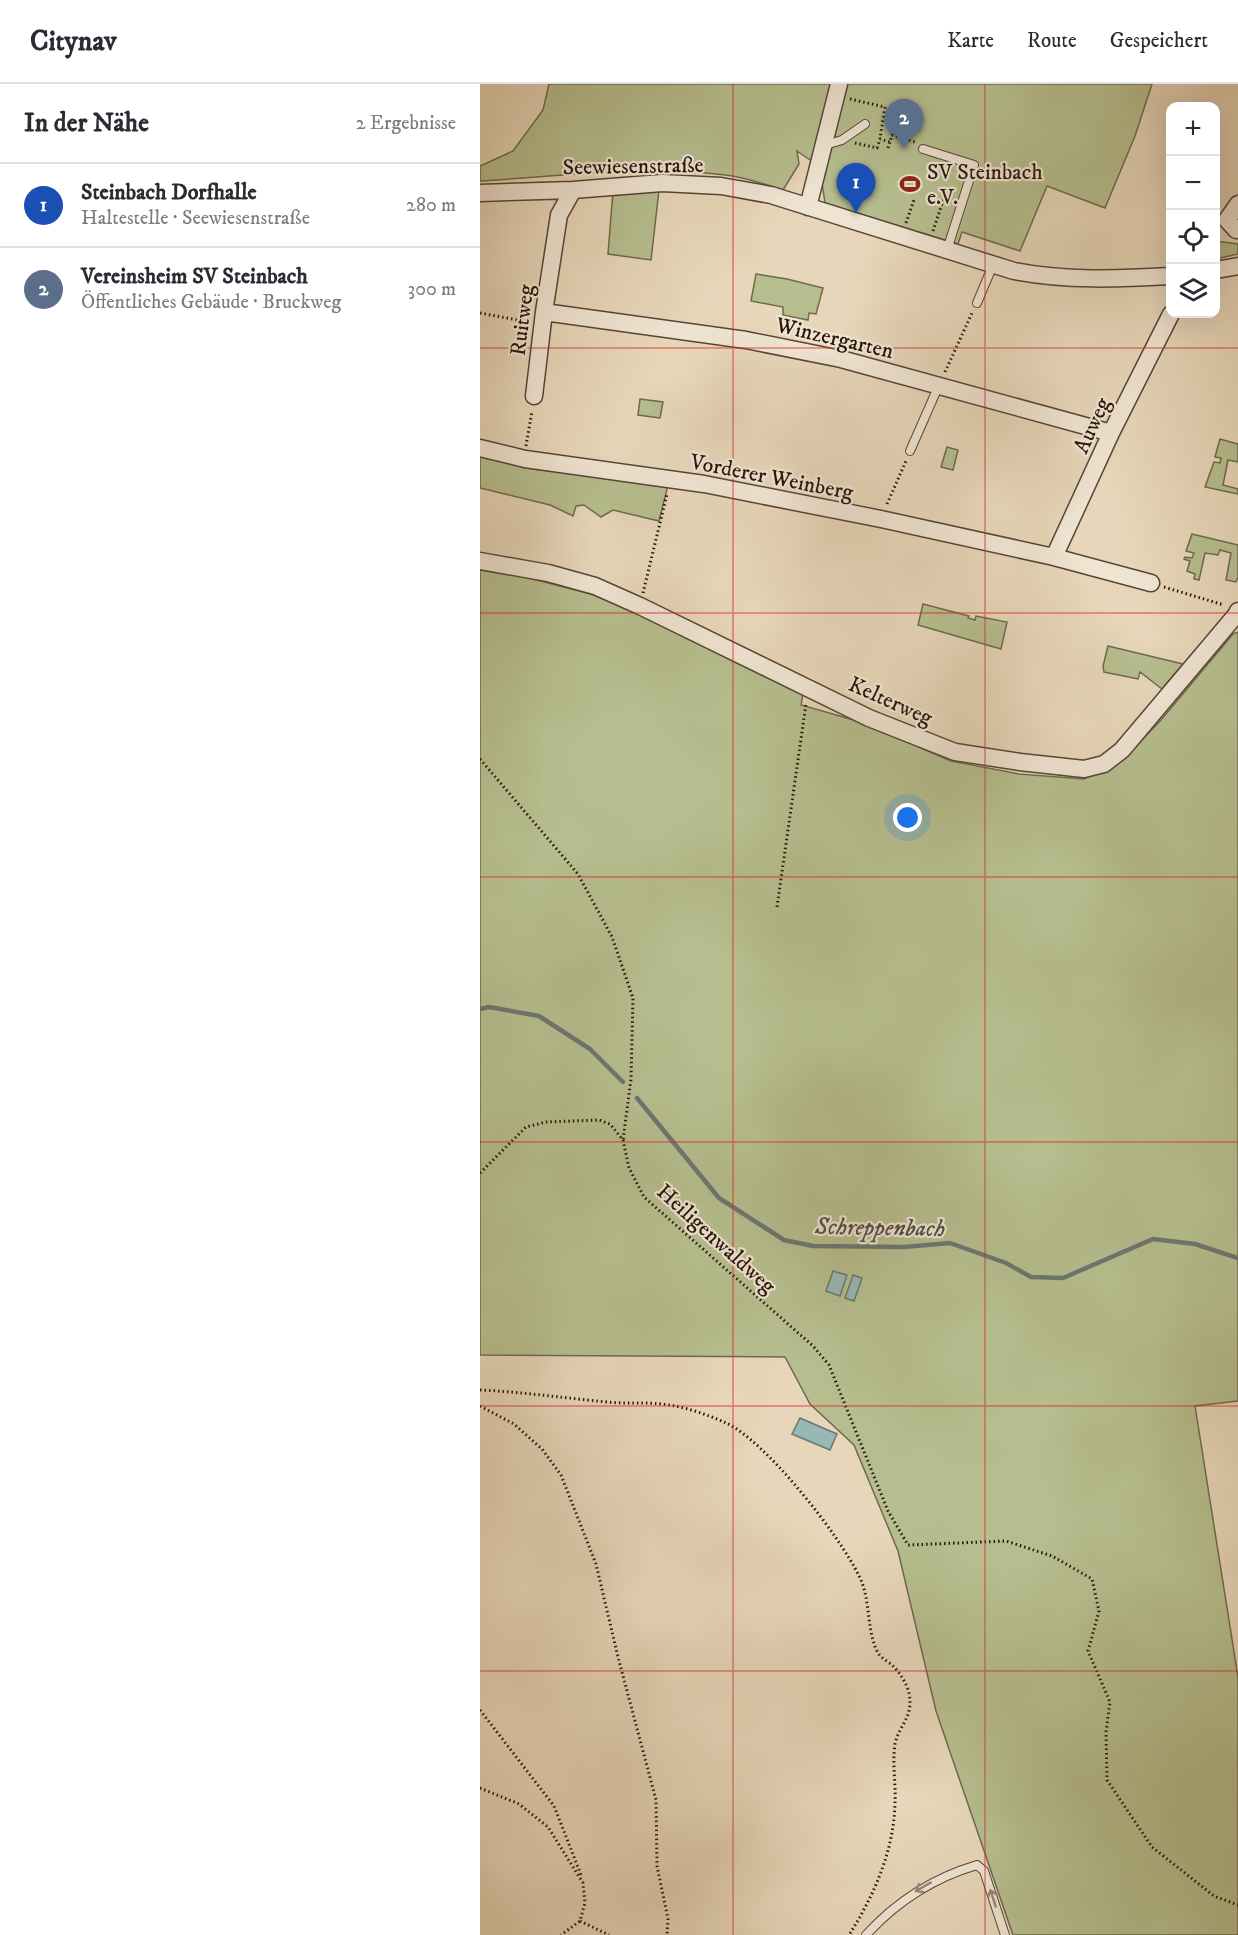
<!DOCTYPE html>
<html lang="de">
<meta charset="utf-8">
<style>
:root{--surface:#fff;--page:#f2f2f3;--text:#2b2b33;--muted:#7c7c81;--line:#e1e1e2;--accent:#8f2418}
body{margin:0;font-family:"IM FELL DW Pica",serif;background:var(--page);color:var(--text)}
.controls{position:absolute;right:18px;top:18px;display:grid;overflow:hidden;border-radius:12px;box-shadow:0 6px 24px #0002}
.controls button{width:54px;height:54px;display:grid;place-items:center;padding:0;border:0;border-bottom:2px solid var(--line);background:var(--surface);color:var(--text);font:30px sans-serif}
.you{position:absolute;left:428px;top:734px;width:21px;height:21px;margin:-15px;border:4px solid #fff;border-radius:50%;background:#1a73e8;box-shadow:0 0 0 9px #1a73e833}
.badge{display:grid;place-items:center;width:39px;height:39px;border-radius:50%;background:var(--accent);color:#fff;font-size:20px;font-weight:700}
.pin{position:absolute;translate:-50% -50px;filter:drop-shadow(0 2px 3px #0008)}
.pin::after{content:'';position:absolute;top:32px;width:21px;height:18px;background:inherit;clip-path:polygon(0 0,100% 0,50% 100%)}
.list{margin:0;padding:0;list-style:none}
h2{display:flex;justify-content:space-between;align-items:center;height:78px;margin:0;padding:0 24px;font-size:26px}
h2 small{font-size:20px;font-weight:400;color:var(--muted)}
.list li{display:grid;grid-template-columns:39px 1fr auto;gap:18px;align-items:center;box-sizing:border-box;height:84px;padding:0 24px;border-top:2px solid var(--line)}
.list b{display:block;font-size:22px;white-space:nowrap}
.list p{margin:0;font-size:20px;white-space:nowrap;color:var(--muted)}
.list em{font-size:20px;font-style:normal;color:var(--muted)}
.icon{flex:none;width:33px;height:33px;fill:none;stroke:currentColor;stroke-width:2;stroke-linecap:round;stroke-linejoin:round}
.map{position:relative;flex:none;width:758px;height:1851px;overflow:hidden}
header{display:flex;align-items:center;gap:36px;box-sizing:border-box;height:84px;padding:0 30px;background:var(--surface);border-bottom:2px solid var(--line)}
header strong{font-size:28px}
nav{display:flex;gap:33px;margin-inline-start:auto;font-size:21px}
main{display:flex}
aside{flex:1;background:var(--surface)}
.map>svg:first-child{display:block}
.green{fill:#b6be8f;stroke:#6e6a4d;stroke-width:1.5}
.water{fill:#98b8b5;stroke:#6b7771;stroke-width:1.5}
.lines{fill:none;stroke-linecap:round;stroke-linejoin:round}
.stream{stroke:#6b7771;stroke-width:4.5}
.service-casing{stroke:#574536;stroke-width:10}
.minor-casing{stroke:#574536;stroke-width:19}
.path{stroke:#27150b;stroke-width:3;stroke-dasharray:1.5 3;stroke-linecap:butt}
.service{stroke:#efe4d2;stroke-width:8}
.minor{stroke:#efe4d2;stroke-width:16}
.oneway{stroke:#958778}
.grid{fill:none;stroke:#d62828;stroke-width:1.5;stroke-opacity:0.55}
.labels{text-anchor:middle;stroke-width:4.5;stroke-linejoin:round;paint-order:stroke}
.street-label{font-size:22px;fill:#27150b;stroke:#efe4d2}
.poi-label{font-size:22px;fill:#27150b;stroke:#efe4d2;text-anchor:start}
.water-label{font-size:24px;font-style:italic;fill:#4f4e46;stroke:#efe4d2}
</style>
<header>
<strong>Citynav</strong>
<nav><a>Karte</a><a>Route</a><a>Gespeichert</a></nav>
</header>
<main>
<aside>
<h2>In der Nähe<small>2 Ergebnisse</small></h2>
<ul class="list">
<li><span class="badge" style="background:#1a4fb4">1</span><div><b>Steinbach Dorfhalle</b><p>Haltestelle · Seewiesenstraße</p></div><em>280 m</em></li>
<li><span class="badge" style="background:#5c6f8a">2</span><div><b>Vereinsheim SV Steinbach</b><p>Öffentliches Gebäude · Bruckweg</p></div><em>300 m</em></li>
</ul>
</aside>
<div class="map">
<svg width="758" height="1851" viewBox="0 0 758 1851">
<rect width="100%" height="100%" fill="#e7d6b9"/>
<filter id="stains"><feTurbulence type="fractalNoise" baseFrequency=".00333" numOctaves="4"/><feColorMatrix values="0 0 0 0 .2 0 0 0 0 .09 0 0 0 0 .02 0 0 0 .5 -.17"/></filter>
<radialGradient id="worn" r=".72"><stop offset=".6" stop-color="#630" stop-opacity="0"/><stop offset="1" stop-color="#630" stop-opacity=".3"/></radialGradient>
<path class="green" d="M69,0H672L655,52L625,124L567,102L540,167L482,148L478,160L345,119L342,99L346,87L317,67L319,80L303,106C284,100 265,93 245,91C164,81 81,92 0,97V82L33,67L63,26Z
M179,106L171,176L128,170L133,107Z
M736,157L758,160V170L736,175Z
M276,190L307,195L343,204L336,230L329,229L328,236L303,231V223L271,217Z
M160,315L183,318L180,334L158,331Z
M740,355L758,360V378L748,376L743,401L758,405V410L725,403L734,378L740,379L741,374L735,373Z
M467,363L478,366L473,386L461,383Z
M0,373L53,385L188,401L179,437L133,426L121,433L104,421L96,422L93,432L70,421L0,404Z
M712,450L758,461V493L756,498L746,496L751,469L740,466L738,471L725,469L719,496L714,495L715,490L707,487L710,477L704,475L705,473L712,474L714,469L706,467Z
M10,484L111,510L161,529L323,610L321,621L381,638L471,677L539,690L604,695L643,676L681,636L753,550L758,548V1317L715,1322L758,1593V1851H533L456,1627L418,1467L374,1361L330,1320L305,1273L0,1271V486Z
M443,520L489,532L488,534L495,536L496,532L527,538L521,565L438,541Z
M628,562L703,580L682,605L660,588L658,595L624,588L623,582Z"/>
<path class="water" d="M353,1187L367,1191L360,1212L346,1207Z
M373,1191L382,1194L374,1217L365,1214Z
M320,1334L357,1350L350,1366L312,1350Z"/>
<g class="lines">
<path class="stream" d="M0,925L9,923L59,932L110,965L143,998
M157,1014L239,1114L304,1156L333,1162L424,1163L470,1159L526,1179L551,1193L583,1194L673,1155L715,1160L758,1174"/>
<g class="service-casing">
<path id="service" d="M345,61L362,56L385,40
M443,65L494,81L467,166
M497,219L513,181
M430,367L459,301
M386,1851C417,1817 453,1794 497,1781L504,1787L525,1851"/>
</g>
<g class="minor-casing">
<path id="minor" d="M0,109L93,106L182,99L241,102L291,111L534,187C586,197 638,195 690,192
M328,123L359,0
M756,146L747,136L758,120
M736,186L758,182
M64,228L266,256L361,275L631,349
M54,312L64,228L79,131L93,106
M0,364L45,375L224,400L401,435L574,473L671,499
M574,473L631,349L691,230
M0,477L68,489L115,502L160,522L389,634L475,668L540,678L604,685L624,680L642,666L756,531L758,527"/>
</g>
<path class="path" d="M370,15L405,23L400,54
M375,59L397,64L400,55L410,58L412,51L435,58
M408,64L410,58
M426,139L434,116
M453,147L464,114
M0,229L48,238
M465,288L492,229
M46,362L52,327
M407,420L426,377
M684,503L744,521
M163,509L187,410
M0,675L98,790L132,853L153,914L151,995L143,1056
M297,823L326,620
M0,1089L46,1043L66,1038L119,1036L130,1040L143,1056L149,1084L164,1113L333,1262L349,1281L408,1427L428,1461L526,1457L572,1472L612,1495L619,1527L608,1567L630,1618L626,1648L627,1696L672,1763L734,1812L758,1821
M0,1306C43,1308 84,1314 127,1318C145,1320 163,1318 181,1320C203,1322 226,1330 246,1339C286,1357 360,1452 379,1492C391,1515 386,1544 397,1567C400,1574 408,1577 413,1582C420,1589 427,1600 429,1609C434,1633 419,1641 415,1660C412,1679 416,1700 415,1719C414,1766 394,1812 369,1851
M0,1322L34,1340L62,1365L81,1391L116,1480L138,1573L176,1716L177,1782L188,1835L187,1851
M0,1626L74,1722L101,1791
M0,1704L39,1720L68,1743L103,1799L105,1819L100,1837L81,1851
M100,1837L129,1851"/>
<use href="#service" class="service"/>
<use href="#minor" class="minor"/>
</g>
<defs><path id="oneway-shaft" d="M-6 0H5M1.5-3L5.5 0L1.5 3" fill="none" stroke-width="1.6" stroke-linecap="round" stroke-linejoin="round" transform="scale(1.5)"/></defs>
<g class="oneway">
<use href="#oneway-shaft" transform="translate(443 1803) rotate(150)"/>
<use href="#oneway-shaft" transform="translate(513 1814) rotate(-108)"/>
</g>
<path class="grid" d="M253,0V1851M505,0V1851M0,264H758M0,529H758M0,793H758M0,1058H758M0,1322H758M0,1587H758"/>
<defs>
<g id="stadium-bare" transform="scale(1.62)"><path d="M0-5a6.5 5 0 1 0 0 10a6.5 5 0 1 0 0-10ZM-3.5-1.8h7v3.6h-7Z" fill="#8f2418" stroke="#efe4d2" stroke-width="2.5" paint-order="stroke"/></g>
</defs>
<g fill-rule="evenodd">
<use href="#stadium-bare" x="430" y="100"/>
</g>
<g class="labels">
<g class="street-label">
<text transform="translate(153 81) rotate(-1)" y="8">Seewiesenstraße</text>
<text transform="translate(41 236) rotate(-83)" y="8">Ruitweg</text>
<text transform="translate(355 253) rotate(13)" y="8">Winzergarten</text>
<text transform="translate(611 341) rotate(-65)" y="8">Auweg</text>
<text transform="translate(292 392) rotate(11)" y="8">Vorderer Weinberg</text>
<text transform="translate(411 616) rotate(24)" y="8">Kelterweg</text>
<text transform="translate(237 1154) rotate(42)" y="8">Heiligenwaldweg</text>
</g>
<g class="poi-label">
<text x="447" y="95">SV Steinbach<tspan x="447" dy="25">e.V.</tspan></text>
</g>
<g class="water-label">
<text transform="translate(400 1143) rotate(1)" y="8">Schreppenbach</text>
</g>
</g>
<rect width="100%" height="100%" filter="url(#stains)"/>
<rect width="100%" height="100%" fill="url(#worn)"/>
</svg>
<div class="controls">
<button>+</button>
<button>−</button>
<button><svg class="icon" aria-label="locate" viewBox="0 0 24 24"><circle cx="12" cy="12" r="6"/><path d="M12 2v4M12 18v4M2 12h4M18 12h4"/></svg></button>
<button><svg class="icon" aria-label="layers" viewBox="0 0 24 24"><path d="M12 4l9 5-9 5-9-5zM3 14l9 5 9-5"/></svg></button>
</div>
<div class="you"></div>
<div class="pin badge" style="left:376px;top:129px;background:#1a4fb4">1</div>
<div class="pin badge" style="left:424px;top:65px;background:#5c6f8a">2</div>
</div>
</main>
